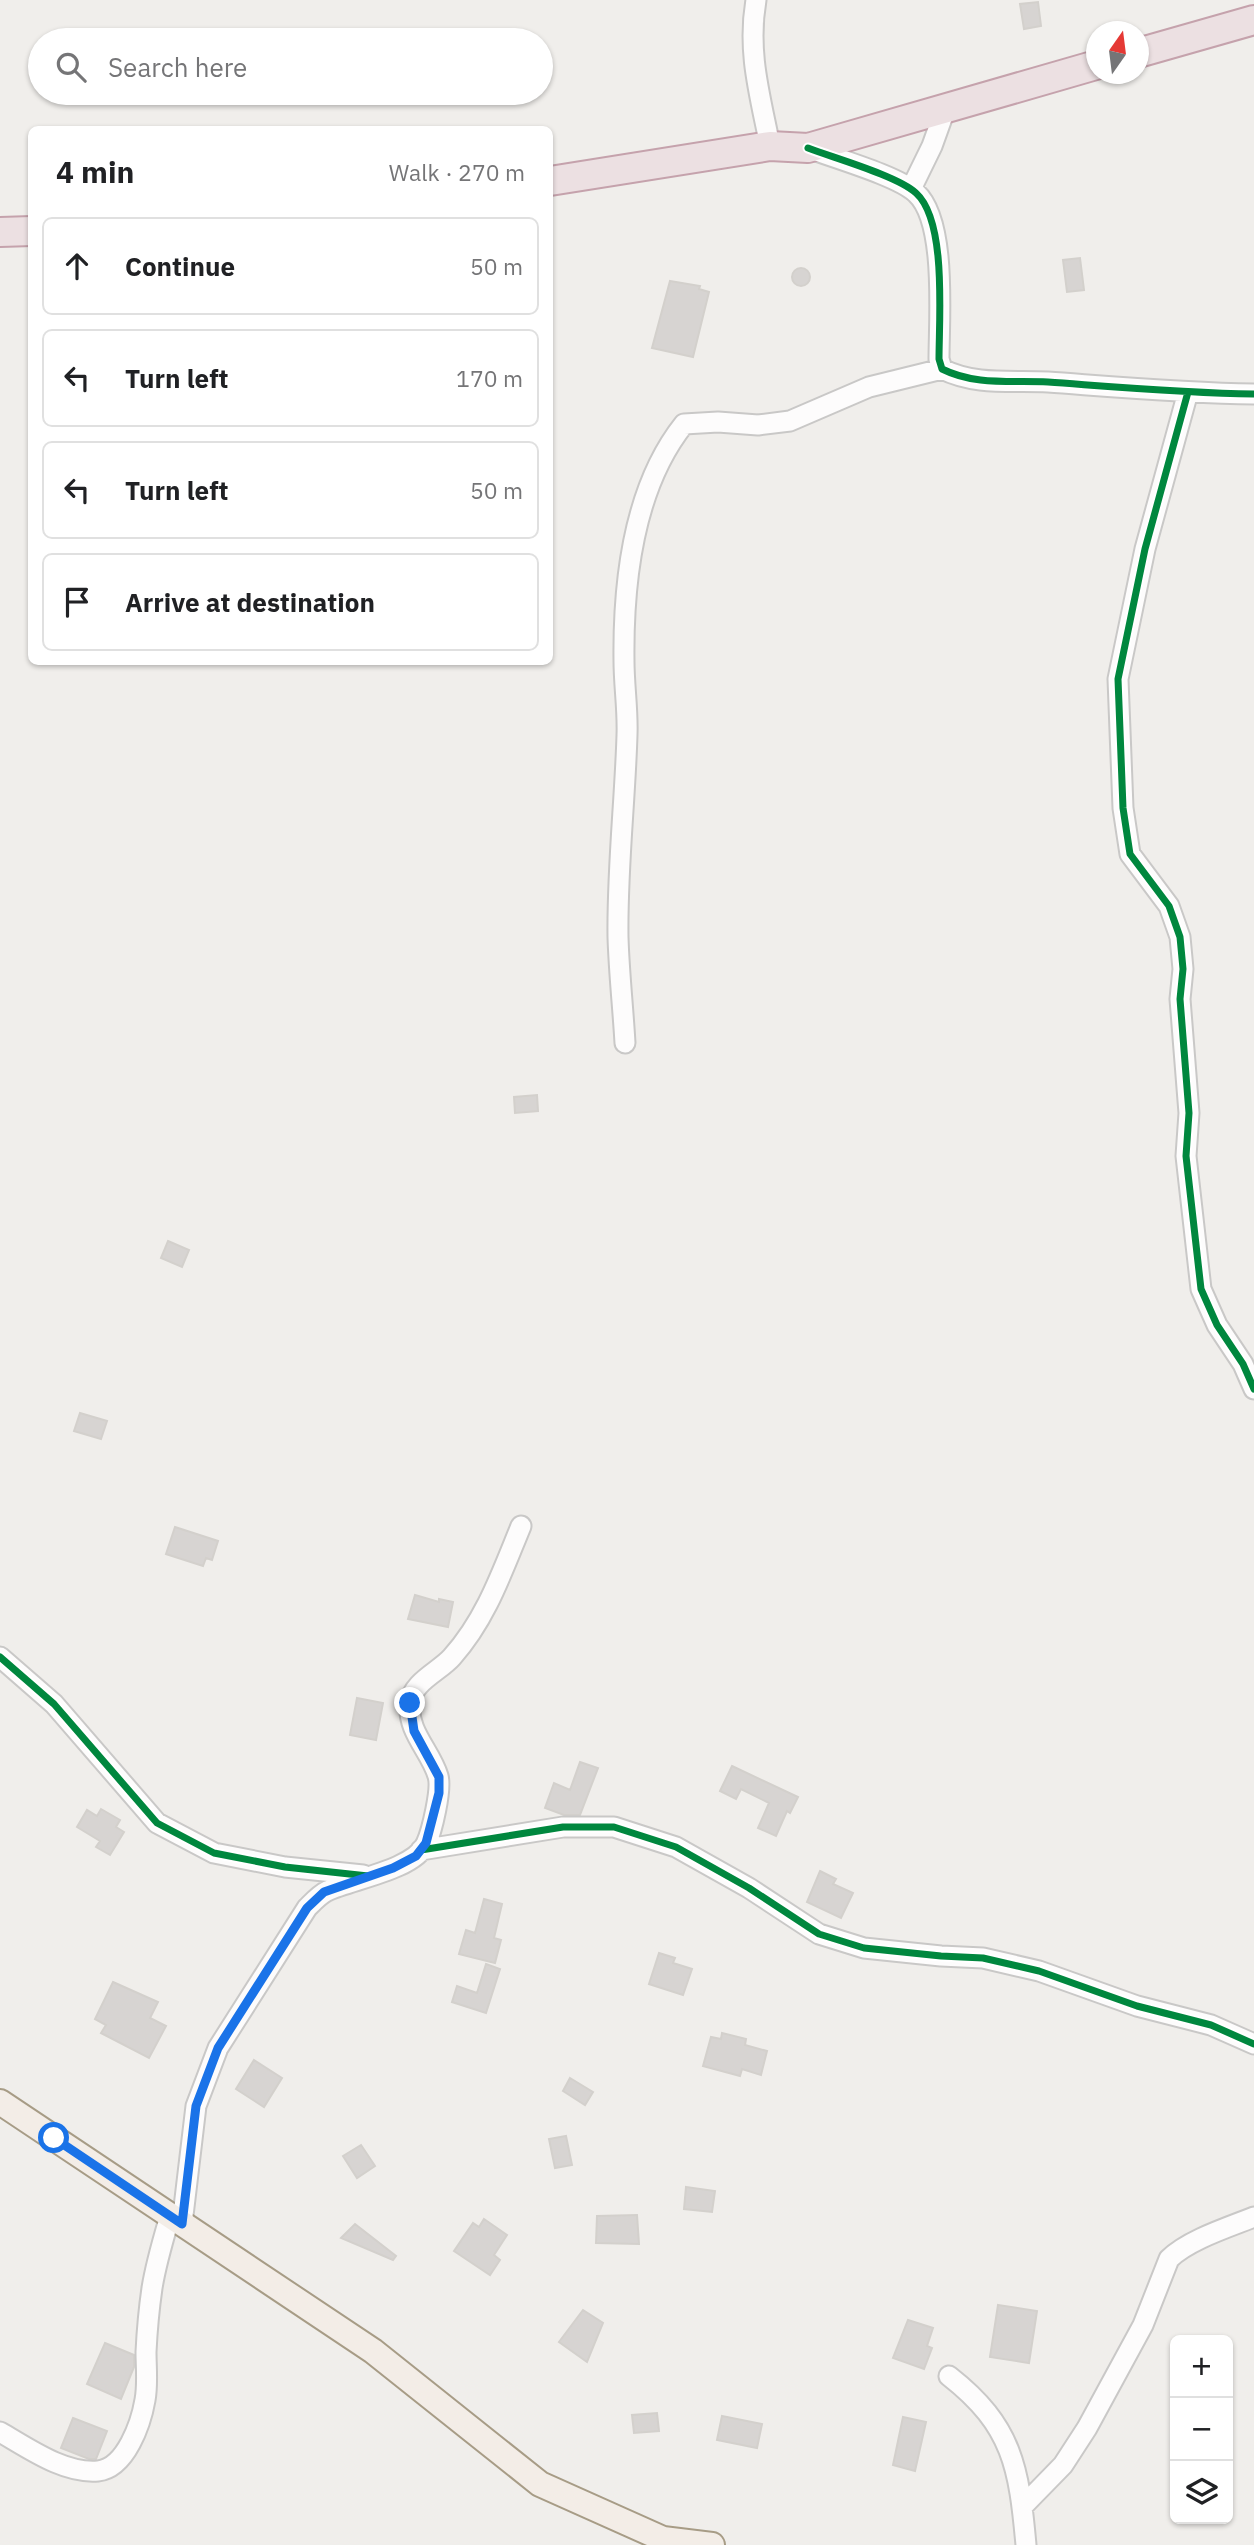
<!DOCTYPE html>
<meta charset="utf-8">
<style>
:root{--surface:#fff;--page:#f2f2f2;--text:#202124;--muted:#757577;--line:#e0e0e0}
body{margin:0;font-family:"IBM Plex Sans",sans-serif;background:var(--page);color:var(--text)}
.controls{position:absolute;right:21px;bottom:21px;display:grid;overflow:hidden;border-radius:10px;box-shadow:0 2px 5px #0004}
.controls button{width:63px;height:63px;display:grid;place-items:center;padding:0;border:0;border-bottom:2px solid var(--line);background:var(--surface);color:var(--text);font:35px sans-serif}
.compass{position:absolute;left:1086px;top:21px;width:63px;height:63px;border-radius:50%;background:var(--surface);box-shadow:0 2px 5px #0004;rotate:14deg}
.stop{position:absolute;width:21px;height:21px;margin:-16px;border:5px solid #1a73e8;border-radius:50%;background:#fff}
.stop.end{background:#1a73e8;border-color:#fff;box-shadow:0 2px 7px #0008}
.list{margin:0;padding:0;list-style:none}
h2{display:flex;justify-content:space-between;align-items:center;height:91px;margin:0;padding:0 28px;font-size:30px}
h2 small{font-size:23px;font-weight:400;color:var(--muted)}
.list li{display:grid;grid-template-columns:46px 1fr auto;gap:21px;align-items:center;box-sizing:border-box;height:98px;margin:0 14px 14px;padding:0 14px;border:2px solid var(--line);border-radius:10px}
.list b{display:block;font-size:26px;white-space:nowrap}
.list em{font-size:23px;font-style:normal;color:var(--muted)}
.icon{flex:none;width:38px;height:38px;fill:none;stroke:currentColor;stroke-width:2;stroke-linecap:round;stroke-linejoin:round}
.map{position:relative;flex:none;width:1254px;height:2545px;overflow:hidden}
.search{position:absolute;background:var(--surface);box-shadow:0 2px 5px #0004;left:28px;top:28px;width:525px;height:77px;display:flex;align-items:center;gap:18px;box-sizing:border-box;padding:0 24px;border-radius:38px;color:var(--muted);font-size:26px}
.panel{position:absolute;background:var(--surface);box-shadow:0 2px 5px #0004;left:28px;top:126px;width:525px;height:539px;border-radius:10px}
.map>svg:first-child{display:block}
.building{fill:#d7d4d2;stroke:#d3d0cc;stroke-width:2}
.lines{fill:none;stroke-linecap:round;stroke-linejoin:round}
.minor-casing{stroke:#c9c8c7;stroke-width:23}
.major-casing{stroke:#a79c86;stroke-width:28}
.highway-casing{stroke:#c5a2ac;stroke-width:32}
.minor{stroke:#fdfcfc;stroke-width:19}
.major{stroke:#f3ede7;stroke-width:24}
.highway{stroke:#ece0e2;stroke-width:28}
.cycleway-casing{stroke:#fff;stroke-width:11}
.cycleway{stroke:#00873e;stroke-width:7}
.route{stroke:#1a73e8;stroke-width:9}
</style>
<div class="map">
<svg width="1254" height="2545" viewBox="0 0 1254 2545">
<rect width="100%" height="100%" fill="#f0eeeb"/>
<path class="building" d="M1038,2L1041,26L1024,29L1020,4Z
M1080,258L1084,290L1067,292L1063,260Z
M792 277a9 9 0 1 1 18 0a9 9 0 1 1-18 0Z
M670,281L700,286L699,289L709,292L693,357L652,348Z
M537,1095L538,1111L515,1113L514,1097Z
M168,1241L189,1250L182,1267L161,1258Z
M80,1413L107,1421L101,1439L74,1431Z
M175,1527L218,1541L212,1560L206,1558L203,1566L166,1554Z
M415,1595L439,1602V1599L453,1602L448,1627L408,1619Z
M357,1698L383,1703L376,1740L350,1735Z
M580,1762L598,1768L580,1815H564L545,1808L554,1783L570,1790Z
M732,1766L798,1797L790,1813L787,1811L776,1836L758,1828L769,1803L741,1789L736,1799L720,1791Z
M101,1809L120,1820L116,1827L124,1832L110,1855L96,1847L100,1841L77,1827L87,1810L97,1816Z
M820,1871L836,1879L833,1884L853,1893L841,1918L807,1902Z
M484,1899L502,1904L494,1938L501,1940L495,1963L459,1954L466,1930L475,1933Z
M659,1953L675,1958L673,1963L692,1969L683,1995L649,1984Z
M486,1964L500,1969L486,2013L452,2002L457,1986L477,1993Z
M113,1982L158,2002L150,2018L166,2026L149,2058L101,2033L106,2025L95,2019Z
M722,2033L746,2039L745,2045L767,2051L761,2075L742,2069L740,2076L703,2066L711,2037L721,2039Z
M254,2060L282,2078L264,2107L236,2089Z
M570,2078L593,2092L585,2105L563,2091Z
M566,2136L572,2165L555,2168L549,2139Z
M361,2145L375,2166L357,2178L343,2156Z
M686,2187L715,2191L712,2212L684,2209Z
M637,2215L639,2244L596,2243L597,2216Z
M484,2219L507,2235L494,2255L500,2260L490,2275L454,2251L473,2223L479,2227Z
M355,2224L396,2256L393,2260L341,2238Z
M998,2305L1037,2311L1029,2363L990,2357Z
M583,2310L603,2323L587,2362L559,2342Z
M908,2320L933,2328L927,2346L932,2348L924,2369L893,2358Z
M105,2343L134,2355V2367L121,2399L87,2384Z
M657,2413L659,2431L634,2433L632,2415Z
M722,2416L762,2424L757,2448L717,2440Z
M903,2417L926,2422L915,2471L893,2465Z
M73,2418L107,2431L96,2459H89L61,2448Z"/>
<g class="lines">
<g class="minor-casing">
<path id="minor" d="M756,0C747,52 760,95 770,146
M808,148C834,158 898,176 916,193C947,221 939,318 939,359L942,369C976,386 1012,380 1048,382C1117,387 1185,393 1254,394
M911,189L932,146L946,107
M1188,392L1145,549L1118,679L1123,808L1130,854L1169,906L1180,937L1183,969L1180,999L1189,1113L1186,1156L1201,1289L1217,1325L1243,1364L1254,1389
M625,1043C623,1008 619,972 618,937C617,869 625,802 627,735C628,710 624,686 624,661C623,581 633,488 684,424L718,422L758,425L790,421L869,387L942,369
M0,1657L54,1704L157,1823L214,1853L285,1867L363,1875
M421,1850L563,1827H614L676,1847L749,1888L819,1934L864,1948L941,1956L983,1958L1039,1971L1137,2006L1211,2025L1254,2044
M182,2224L196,2106L218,2048L307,1908C313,1902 319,1895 327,1891C353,1879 413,1870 426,1844C432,1831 442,1789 438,1776C430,1750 407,1732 410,1703C412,1682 440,1671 452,1657C486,1619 502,1572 521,1526
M949,2376C1013,2426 1019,2468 1026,2545
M0,2432C28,2448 64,2474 98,2471C126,2468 141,2423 145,2400C148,2384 146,2367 146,2352C147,2331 149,2309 152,2288C156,2263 163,2240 170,2216
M1022,2507L1063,2465L1087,2428L1143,2325L1169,2259C1188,2240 1229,2227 1254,2217"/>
</g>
<g class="major-casing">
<path id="major" d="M0,2102L373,2351L540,2484L663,2539L712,2545"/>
</g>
<g class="highway-casing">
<path id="highway" d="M1138,53L1254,20
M550,181L770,146L808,148L1096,65
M0,232L32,231"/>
</g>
<use href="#minor" class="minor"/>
<use href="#major" class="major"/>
<use href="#highway" class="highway"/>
<g class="cycleway-casing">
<path id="cycleway" d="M808,148C834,158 898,176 916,193C947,221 939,318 939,359L942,369C976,386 1012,380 1048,382C1117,387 1185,393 1254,394
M1188,392L1145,549L1118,679L1123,808L1130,854L1169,906L1180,937L1183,969L1180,999L1189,1113L1186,1156L1201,1289L1217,1325L1243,1364L1254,1389
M0,1657L54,1704L157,1823L214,1853L285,1867L368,1876
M421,1850L563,1827H614L676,1847L749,1888L819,1934L864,1948L941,1956L983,1958L1039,1971L1137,2006L1211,2025L1254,2044"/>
</g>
<use href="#cycleway" class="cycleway"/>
</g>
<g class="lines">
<path class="route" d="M54,2138L182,2224L196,2106L218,2048L307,1908L324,1892L393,1868L416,1856L426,1843L439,1793V1777L414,1731L410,1703"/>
</g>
</svg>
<div class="controls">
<button>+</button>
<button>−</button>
<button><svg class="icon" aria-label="layers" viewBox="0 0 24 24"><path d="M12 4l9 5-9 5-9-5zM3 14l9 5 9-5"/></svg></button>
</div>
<svg class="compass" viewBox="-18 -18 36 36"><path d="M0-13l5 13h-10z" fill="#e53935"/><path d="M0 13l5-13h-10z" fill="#757577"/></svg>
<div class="stop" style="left:54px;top:2138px"></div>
<div class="stop end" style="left:410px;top:1703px"></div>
<div class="search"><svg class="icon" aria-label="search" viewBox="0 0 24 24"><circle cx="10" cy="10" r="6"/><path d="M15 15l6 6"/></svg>Search here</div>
<section class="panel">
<h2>4 min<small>Walk · 270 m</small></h2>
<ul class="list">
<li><svg class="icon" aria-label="ahead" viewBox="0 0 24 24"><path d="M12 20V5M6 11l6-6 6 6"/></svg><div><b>Continue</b></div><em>50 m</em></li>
<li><svg class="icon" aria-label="left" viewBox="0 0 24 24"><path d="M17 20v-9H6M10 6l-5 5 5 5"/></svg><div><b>Turn left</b></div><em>170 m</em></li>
<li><svg class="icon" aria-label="left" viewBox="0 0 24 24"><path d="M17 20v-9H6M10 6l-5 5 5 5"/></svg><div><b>Turn left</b></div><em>50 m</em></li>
<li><svg class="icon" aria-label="arrive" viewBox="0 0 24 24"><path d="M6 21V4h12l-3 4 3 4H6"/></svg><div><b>Arrive at destination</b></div></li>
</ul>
</section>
</div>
